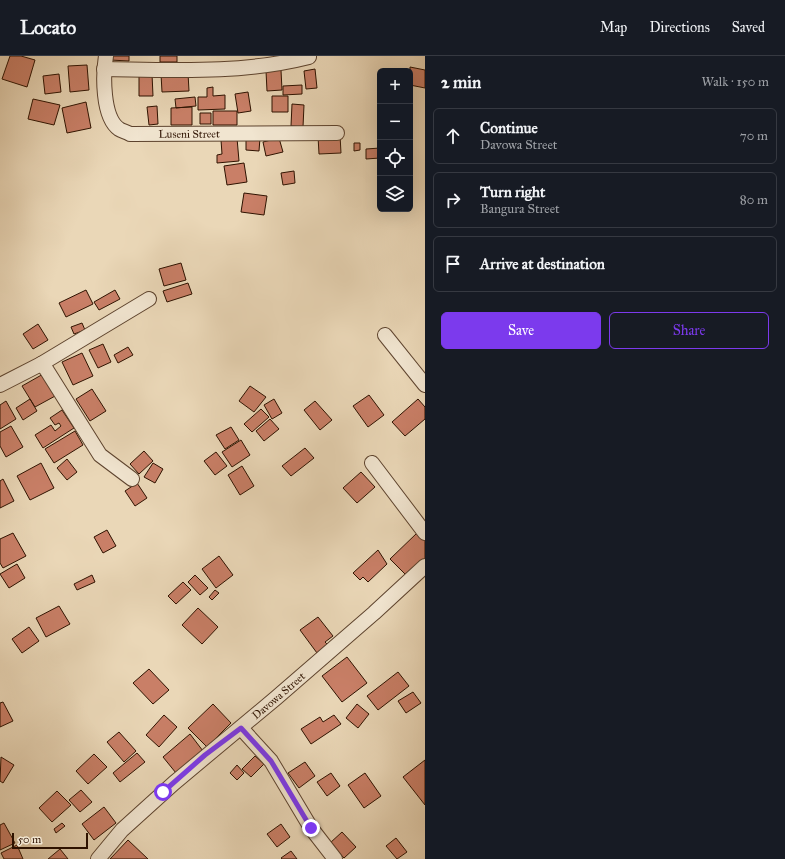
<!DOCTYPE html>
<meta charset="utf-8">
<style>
:root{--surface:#171b24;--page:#242831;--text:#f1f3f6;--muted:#9ea1a6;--line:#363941;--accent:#7c3aed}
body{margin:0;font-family:"IM FELL Great Primer",serif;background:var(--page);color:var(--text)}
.controls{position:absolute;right:12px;top:12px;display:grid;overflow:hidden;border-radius:6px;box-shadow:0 4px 16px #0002}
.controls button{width:36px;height:36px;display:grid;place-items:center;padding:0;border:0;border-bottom:1px solid var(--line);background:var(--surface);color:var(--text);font:20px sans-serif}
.scale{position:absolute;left:12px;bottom:10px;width:76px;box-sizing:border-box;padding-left:4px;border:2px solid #2e1200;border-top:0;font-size:11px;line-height:14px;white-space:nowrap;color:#2e1200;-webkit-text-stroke:3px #f1e5d0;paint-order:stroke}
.stop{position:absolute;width:12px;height:12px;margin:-9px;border:3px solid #7c3aed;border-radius:50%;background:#fff}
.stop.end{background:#7c3aed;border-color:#fff;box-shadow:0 1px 4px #0008}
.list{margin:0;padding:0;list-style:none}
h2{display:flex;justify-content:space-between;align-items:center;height:52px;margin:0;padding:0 16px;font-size:17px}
h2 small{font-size:13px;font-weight:400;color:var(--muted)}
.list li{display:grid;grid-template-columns:26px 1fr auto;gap:12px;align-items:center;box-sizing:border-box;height:56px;margin:0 8px 8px;padding:0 8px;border:1px solid var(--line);border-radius:6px}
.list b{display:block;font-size:15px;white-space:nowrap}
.list p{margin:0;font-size:13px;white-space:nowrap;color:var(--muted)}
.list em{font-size:13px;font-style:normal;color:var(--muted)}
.actions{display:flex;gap:8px;padding:12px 16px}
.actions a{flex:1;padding:9px 0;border:1px solid var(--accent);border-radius:6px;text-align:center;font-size:14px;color:var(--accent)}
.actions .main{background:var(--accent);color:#fff}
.icon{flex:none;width:22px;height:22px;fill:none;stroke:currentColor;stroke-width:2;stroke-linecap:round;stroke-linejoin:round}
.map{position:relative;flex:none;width:425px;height:803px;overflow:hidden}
header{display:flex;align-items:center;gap:24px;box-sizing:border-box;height:56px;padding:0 20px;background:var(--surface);border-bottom:1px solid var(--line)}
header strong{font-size:19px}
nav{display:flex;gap:22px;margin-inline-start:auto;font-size:14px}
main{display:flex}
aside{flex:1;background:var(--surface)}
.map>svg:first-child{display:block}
.building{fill:#c97f67;stroke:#2e1200}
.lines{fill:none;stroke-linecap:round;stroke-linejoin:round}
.minor-casing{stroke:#5d432e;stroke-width:16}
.minor{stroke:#f1e5d0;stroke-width:14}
.route{stroke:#7c3aed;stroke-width:5}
.labels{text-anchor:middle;stroke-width:3.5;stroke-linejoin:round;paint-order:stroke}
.street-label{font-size:11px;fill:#2e1200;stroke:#f1e5d0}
</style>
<header>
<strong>Locato</strong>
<nav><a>Map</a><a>Directions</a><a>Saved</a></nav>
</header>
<main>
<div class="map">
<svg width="425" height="803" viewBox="0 0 425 803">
<rect width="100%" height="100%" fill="#ead7b7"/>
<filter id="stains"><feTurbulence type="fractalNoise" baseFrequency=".005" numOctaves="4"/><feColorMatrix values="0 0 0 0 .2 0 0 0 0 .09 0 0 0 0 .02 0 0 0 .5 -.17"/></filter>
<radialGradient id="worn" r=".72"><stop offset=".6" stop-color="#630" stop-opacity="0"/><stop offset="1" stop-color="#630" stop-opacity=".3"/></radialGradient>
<path class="building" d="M10,0H21L35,4L27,31L2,23Z
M110,0H129V5L110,4Z
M160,0H177V6H160Z
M87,9L89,34L70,36L68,10Z
M410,11L425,14V32L410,29Z
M315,13L317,32L306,33L304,15Z
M281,14L282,34L267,35L266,15Z
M188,17L189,35L162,36L161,18Z
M59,18L61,36L45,38L43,20Z
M139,18H152L153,40H139Z
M302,29V38L283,39V30Z
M213,31V40L225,39V53L198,54V41H207V32Z
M248,36L251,55L238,57L235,38Z
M272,40H288V56H272Z
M195,41L196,50L176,52L175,43Z
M33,43L60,49L54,69L28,63Z
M86,46L91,72L67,77L62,52Z
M292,48L304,49L303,71L291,70Z
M157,50L158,68L149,69L147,51Z
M192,51V69H171V52Z
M213,55H237V69H213Z
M200,57H211V68H200Z
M340,79L341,97L319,98L318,80Z
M246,81L260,82L259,95L246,94Z
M237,82L239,105L217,107V99L222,98L221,84Z
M279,82L283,96L266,100L263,86Z
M354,87H360V94L354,95Z
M380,92V102L366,103V93Z
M244,107L247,126L227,129L224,110Z
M294,115L295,127L283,129L281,117Z
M244,137L267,140L264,159L241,156Z
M181,207L186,224L164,230L159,213Z
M188,227L192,238L167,246L163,235Z
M86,234L93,248L66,261L59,247Z
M115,234L120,243L99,254L94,246Z
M82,267L85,274L74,278L71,271Z
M38,268L48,284L33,293L23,278Z
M103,288L111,306L98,312L89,294Z
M128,291L133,299L118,307L114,299Z
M82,297L93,320L73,329L62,306Z
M45,317L57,339L35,351L22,330Z
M250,330L266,341L254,356L239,345Z
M92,333L106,355L90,365L76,343Z
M369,339L384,359L368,371L353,350Z
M30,343L37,355L23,364L16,352Z
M274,343L282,357L272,363L264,349Z
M418,343L425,351V363L405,380L392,366Z
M6,345L16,363L0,373V349Z
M315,345L332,364L320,374L304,354Z
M261,353L269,361L252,376L244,368Z
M62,354L74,372L43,392L35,379L51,369L55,375L61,370L59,367L55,369L50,362Z
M270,363L279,373L264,385L256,375Z
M11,370L23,391L6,401L0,390V376Z
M231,371L239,384L225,393L216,379Z
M75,375L83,389L54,407L45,393Z
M241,384L250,399L232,411L222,396Z
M305,392L314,402L291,420L282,410Z
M144,395L153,405L139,418L130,408Z
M216,396L227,410L215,419L204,405Z
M67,403L77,416L67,424L57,412Z
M41,407L54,432L30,444L17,420Z
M153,407L163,413L155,427L144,421Z
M242,410L254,430L240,439L228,419Z
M361,416L375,431L357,447L343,432Z
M3,423L14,445L0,452V425Z
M137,427L147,442L135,450L125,435Z
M107,474L116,490L103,497L94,481Z
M13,477L26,500L3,512L0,507V483Z
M417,477L425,485V502L407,520L390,503Z
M378,494L387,508L368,526L363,521L360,524L353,517Z
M219,500L233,519L216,532L202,513Z
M17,508L25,522L9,532L0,518Z
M92,519L95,526L77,534L74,528Z
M195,519L208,532L200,539L188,526Z
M183,526L191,534L176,548L168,540Z
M215,534L219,537L212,544L209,541Z
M59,550L70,568L46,581L36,562Z
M198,552L218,571L202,588L182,569Z
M318,561L333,580L325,586L328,589L317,597L300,574Z
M29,571L39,585L22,597L12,583Z
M347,601L367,627L342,646L322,620Z
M149,613L169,634L153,648L133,627Z
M398,616L409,630L378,654L367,640Z
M413,636L421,647L406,657L398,645Z
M3,646L13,665L0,671V647Z
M213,648L231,667L207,691L188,672Z
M357,648L369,658L358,672L346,662Z
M164,659L177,671L159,691L146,679Z
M334,659L341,668L311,688L301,673L320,661L323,666Z
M119,676L136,695L124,706L107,686Z
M190,678L203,695L176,717L163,701Z
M137,697L145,706L120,726L113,717Z
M94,698L107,711L88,728L76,715Z
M255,700L264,708L251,721L242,713Z
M1,701L14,709L3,727L0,725Z
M425,704V749L403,721Z
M305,706L315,720L299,732L288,717Z
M237,709L244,717L237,724L230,717Z
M331,717L340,730L327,740L317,726Z
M365,717L381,740L364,752L348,729Z
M81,734L92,746L80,756L69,744Z
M57,735L71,749L52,766L39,752Z
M104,751L116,767L94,784L82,768Z
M4,767L15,787L0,794V769Z
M62,767L65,770L56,777L54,773Z
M281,768L290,781L277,791L267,778Z
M342,776L356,791L344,802L330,787Z
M396,782L407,796L397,803L386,790Z
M128,784L148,803H110Z
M17,789L23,803H4L1,797Z
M60,793L68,803H48Z
M291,795L297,803H282L281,802Z"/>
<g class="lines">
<g class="minor-casing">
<g id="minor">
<path id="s1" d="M106,0C103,18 102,61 119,73C122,75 127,76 130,78L337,77"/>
<path d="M104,13C173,14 242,18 309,1"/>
<path d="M385,279L425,329"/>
<path d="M41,308L149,243"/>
<path d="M0,329L41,308L46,313L100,399L132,423"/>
<path d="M372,407L425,477"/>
<path d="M241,672L271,705L311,772L335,803"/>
<path id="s2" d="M98,803L122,774L174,727L276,642L374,557L425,510"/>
</g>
</g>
<use href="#minor" class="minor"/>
</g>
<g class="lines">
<path class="route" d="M163,736L205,699L241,672L271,705L311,772"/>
</g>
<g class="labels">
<g class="street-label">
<text dy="4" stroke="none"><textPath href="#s1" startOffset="148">Luseni Street</textPath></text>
<text dy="4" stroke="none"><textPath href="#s2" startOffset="244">Davowa Street</textPath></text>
</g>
</g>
<rect width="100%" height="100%" filter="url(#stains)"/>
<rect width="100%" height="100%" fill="url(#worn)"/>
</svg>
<div class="controls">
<button>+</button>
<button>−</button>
<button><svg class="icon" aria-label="locate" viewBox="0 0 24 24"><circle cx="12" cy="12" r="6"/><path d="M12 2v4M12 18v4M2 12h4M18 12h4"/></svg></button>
<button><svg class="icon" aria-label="layers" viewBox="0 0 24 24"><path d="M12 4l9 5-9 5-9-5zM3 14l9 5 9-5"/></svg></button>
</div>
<div class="scale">50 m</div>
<div class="stop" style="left:163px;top:736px"></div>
<div class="stop end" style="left:311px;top:772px"></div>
</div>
<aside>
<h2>2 min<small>Walk · 150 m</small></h2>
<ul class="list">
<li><svg class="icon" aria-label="ahead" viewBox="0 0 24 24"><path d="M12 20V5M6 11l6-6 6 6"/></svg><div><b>Continue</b><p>Davowa Street</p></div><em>70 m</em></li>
<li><svg class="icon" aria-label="right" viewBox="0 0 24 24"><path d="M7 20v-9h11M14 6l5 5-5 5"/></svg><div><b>Turn right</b><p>Bangura Street</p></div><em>80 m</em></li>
<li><svg class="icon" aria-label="arrive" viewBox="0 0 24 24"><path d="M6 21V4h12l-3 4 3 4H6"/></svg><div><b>Arrive at destination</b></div></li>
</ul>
<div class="actions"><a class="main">Save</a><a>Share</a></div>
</aside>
</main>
